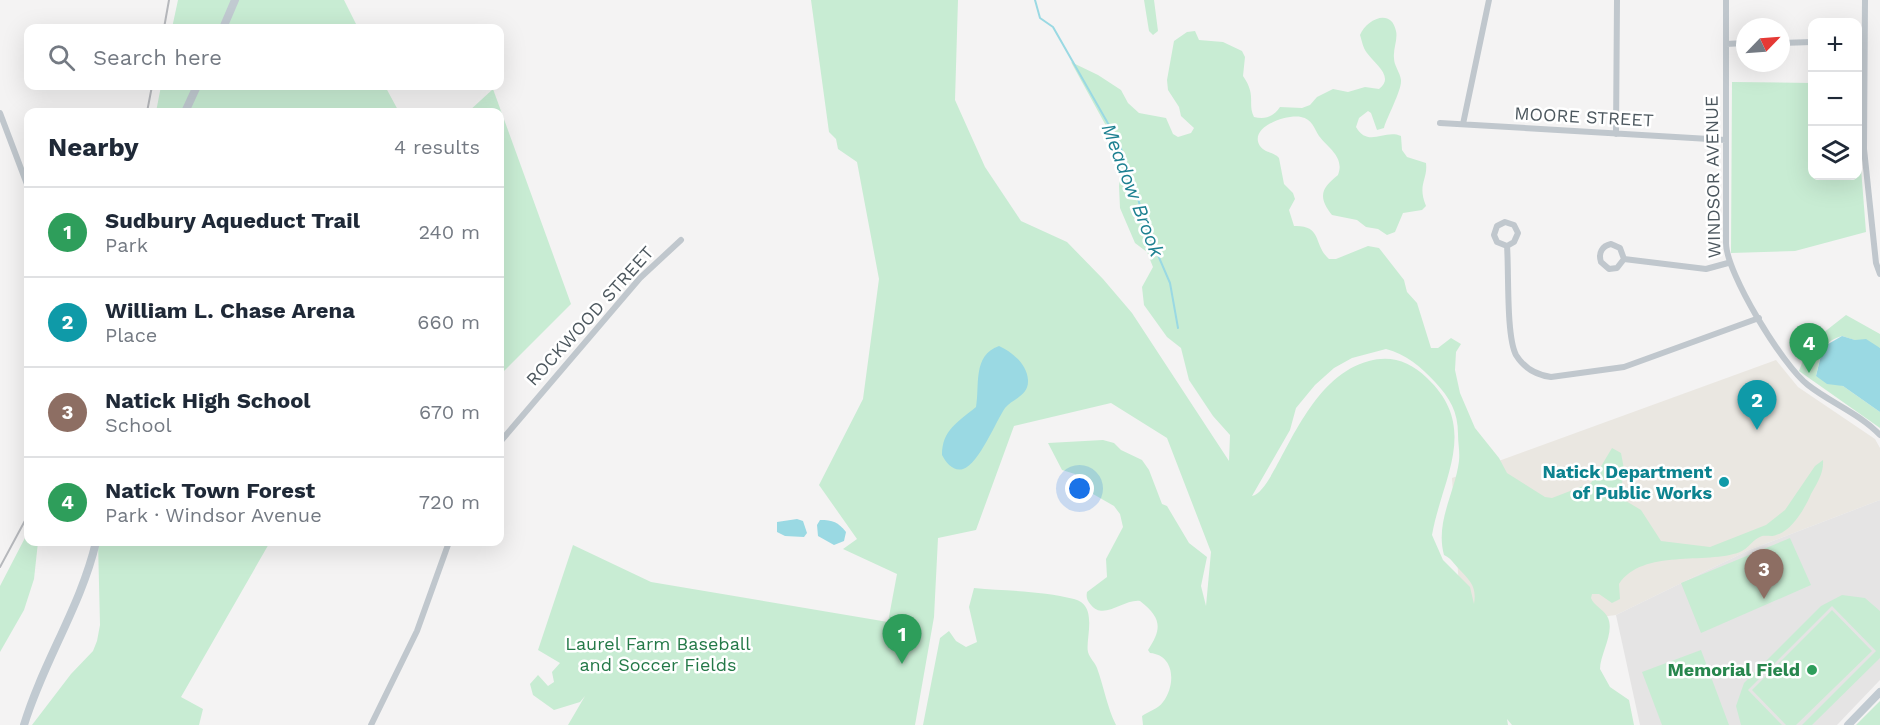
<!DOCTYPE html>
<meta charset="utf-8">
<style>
:root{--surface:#fff;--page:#f2f2f3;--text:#1f2937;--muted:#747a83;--line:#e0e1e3;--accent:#3182d0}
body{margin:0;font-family:"Work Sans",sans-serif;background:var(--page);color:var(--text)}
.controls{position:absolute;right:18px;top:18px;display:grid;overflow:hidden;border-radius:12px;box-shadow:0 6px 24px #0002}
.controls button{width:54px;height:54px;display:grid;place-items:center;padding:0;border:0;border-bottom:2px solid var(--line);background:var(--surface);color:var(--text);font:30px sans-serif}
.compass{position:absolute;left:1736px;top:18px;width:54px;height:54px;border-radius:50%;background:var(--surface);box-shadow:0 6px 24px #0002;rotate:65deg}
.you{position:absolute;left:1080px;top:489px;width:21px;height:21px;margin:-15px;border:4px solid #fff;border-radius:50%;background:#1a73e8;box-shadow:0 0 0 9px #1a73e833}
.badge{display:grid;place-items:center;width:39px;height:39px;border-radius:50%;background:var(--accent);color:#fff;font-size:20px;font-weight:700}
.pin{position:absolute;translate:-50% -50px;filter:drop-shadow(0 2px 3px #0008)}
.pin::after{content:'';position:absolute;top:32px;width:21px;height:18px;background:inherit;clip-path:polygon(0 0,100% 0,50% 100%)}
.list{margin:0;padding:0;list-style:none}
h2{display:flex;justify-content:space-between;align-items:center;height:78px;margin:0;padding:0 24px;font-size:26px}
h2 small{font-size:20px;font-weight:400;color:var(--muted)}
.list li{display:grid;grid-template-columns:39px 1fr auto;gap:18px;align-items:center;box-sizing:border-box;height:90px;padding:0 24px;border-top:2px solid var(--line)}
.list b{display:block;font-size:22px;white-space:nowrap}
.list p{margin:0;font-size:20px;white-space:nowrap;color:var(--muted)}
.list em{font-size:20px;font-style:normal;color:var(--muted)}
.icon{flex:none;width:33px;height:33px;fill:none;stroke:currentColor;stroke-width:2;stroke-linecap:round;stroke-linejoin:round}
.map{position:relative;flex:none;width:1880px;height:725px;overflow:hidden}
.search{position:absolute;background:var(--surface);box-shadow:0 6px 24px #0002;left:24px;top:24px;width:480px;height:66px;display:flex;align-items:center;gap:15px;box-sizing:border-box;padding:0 21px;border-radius:12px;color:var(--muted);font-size:22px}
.panel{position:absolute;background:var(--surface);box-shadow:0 6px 24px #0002;left:24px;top:108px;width:480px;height:438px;border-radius:12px}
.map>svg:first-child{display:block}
.commercial{fill:#eae7e1}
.education{fill:#e5e4e4}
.green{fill:#c8ecd3;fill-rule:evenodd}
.water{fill:#9ad9e3}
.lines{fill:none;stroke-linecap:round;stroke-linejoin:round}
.stream{stroke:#9ad9e3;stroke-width:2}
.street{stroke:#c0c7cd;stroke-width:6}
.secondary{stroke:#c1cad1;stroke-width:8}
.rail{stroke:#b6b8bc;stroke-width:2}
.culture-dot{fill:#0f9aa8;stroke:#fff;stroke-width:2}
.leisure-dot{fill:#2e9e5b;stroke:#fff;stroke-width:2}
.labels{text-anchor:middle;stroke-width:5;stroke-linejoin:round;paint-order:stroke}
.street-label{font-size:18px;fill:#4c575e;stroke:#fff}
.culture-label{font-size:18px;font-weight:bold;fill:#0d838f;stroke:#fff;text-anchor:end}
.park-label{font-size:18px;fill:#247948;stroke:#fff}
.leisure-label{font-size:18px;font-weight:bold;fill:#27864d;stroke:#fff;text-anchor:end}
.water-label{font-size:20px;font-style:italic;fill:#1d8191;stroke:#fff}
</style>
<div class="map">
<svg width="1880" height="725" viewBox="0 0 1880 725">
<rect width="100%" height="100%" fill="#f4f3f3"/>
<path class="commercial" d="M1776,360L1798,387L1875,439L1880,448V500L1749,550L1616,615L1462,635L1452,478Z"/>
<path class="education" d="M1880,500V680L1837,725H1640L1616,615L1749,550Z"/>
<path class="green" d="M178,0H344L358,28H172Z
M811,0H958L955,100L985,167L1021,221L1067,242L1103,279L1132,313L1229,461L1230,435L1213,416L1189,380L1181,348L1167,337L1144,305L1142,287L1153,267L1147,252L1135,243L1120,208L1119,186L1122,159L1116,144L1071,62L1098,75L1121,90L1128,103L1139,113L1166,118L1173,134L1178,137L1191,133L1194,128L1181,116L1179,107L1168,90L1167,80L1174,41L1187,32L1195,31L1199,40L1223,42L1242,51L1245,57L1243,76C1257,96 1247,103 1254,117C1266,120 1274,116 1280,107L1302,108L1310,105L1317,97L1333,89L1348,92L1365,87L1379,89C1395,77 1375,64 1367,53C1363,48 1362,41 1360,35C1366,20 1391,7 1396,31C1398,39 1393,49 1394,58C1394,66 1400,72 1401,80C1402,90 1387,117 1384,128L1377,130L1371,113L1368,111L1359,118L1356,127C1368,148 1384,129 1401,136L1402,150L1407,157L1426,163C1428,180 1417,184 1426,206L1422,210L1403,213L1395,232L1387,235L1378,229L1366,227L1357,220L1332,215C1317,196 1322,188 1338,175C1345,157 1328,148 1319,136C1314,128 1312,119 1301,117C1287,114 1248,127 1260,146C1265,153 1274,152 1279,158L1284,184L1293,193L1295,199L1289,210L1294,226C1323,225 1313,245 1329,259H1336L1368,246L1379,248L1404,280L1407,292L1417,303L1431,348H1438L1451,338L1461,344L1456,352L1455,370L1460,393L1475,428L1499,458L1507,473L1545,497L1552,498L1591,483L1612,448L1621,453L1624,469L1621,491L1626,501L1641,510L1661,541L1710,547L1766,525L1785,510L1815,466L1823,460C1824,473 1817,483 1811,494C1805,508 1792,531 1776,535C1772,537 1767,535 1762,536C1753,539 1748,549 1740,552C1706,565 1643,548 1619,584L1620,599L1612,603L1599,594H1592L1591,598C1594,606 1602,608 1607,616C1616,631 1600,654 1600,669L1610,687L1629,700L1634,725H1512L1507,719L1508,725H1143L1142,716C1149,711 1158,709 1163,702C1176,685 1175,655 1150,653L1148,650C1162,629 1162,618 1140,601C1123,599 1104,621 1091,605C1087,600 1086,598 1087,592L1107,577L1106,559L1123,527L1120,514L1114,506L1086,490L1075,474L1062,470L1048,443L1103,440L1114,443L1121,450L1142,460L1149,470L1162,504L1167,506L1189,543L1207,557L1201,586L1206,606L1211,552L1167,438L1111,403L1014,426L976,530L938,538L934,617L915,725H568L585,696L580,702L554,710L533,695L530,684L538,675L548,686L554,682L552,672L560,663L538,650L573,545L651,582L888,622L897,574L843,549L857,539L819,485L863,399L879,279L857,162L838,149L836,139L829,132ZM1386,349C1406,354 1421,367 1435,382C1450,398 1458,412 1458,434C1458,444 1460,451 1459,461C1455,493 1435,522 1444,555C1452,559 1453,563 1459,569C1470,581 1477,586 1474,604L1470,587L1443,560L1432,535C1442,478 1480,428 1427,378C1410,362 1392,355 1369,361C1300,379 1278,490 1252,496L1290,430L1296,408L1315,385L1334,368L1352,358Z
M1144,0H1154L1158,31L1153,35L1149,31Z
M1732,82L1812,83V176H1858V130L1866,232L1795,251L1731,253Z
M161,86H385L399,112H156Z
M493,89L571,304L500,375V112H468Z
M1846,315L1880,334V348L1842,336C1820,342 1821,357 1816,376L1843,386L1880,412V428L1799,371L1809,344Z
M28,532V542H38L34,579L24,610L0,652V586Z
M1790,538L1811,585L1701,633L1681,583Z
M98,542H270L181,697L203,709L199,725H32L71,674L93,651L97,641L100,625Z
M974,588C1007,591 1043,591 1074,599C1099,605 1085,639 1088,652C1090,659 1095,662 1097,668C1104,687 1107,707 1116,725H923L940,638L949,631L956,641L966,647L977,642L969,607Z
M1842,595L1865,598L1880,611V658L1812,725H1802L1876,651L1832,606L1748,690L1782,725H1741L1736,706L1744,683L1821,606Z
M1832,610L1872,651L1796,725H1786L1752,690Z
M1701,650L1729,725H1662L1642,672Z
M1880,701V725H1856Z"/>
<path class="water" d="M1842,336L1855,340L1866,339L1880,348V412L1843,386L1827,384L1816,376L1823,347Z
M999,346C1012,352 1027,364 1028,380C1029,396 1012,399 1005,408C996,421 979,464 963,469C954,472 946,463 942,455C942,430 958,422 976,407C980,387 972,355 999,346Z
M797,519L803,521L807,533L804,537L785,536L777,532V522Z
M820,520C833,520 838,522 846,532L844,541L834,545L818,536L817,525Z"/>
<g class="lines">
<path class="stream" d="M1035,0L1040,18L1053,27L1118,141L1134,183L1145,225L1170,283L1178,328"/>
<path class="street" d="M1726,0V243C1726,273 1783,366 1808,385C1831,403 1860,414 1880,435
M1865,0L1864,149L1876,263L1880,274
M1781,43L1812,42
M1726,44L1745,43
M0,113L28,187
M1440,123L1726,140
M1463,124L1489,0
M1616,134L1617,0
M1507,246L1497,242L1494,235L1497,226L1505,222L1514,225L1518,233L1514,242L1507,246C1509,270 1506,336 1516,355C1524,368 1536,375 1551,377L1624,367L1759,318
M1624,259L1617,268L1609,269L1601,262C1598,253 1602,246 1611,244L1620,248L1624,259L1706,269L1728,263
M500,442L640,278L681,240
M371,725L417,631L449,542"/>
<path class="secondary" d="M223,28L235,0
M185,112L197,86
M24,725C43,662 81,606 96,542
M1848,725L1880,692"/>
<path class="rail" d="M164,28L169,0
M147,112L152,86
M0,567L28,515"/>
</g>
<circle class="culture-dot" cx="1724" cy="482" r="6"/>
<circle class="leisure-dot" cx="1812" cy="670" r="6"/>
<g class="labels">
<g class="street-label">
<text transform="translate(1584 117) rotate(3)" y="6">MOORE STREET</text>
<text transform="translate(1713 177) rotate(-91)" y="6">WINDSOR AVENUE</text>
<text transform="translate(590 316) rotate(-48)" y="6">ROCKWOOD STREET</text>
</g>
<g class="culture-label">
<text x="1712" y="478">Natick Department<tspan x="1712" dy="21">of Public Works</tspan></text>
</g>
<g class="park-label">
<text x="658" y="650">Laurel Farm Baseball<tspan x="658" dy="21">and Soccer Fields</tspan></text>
</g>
<g class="leisure-label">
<text x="1800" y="676">Memorial Field</text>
</g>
<g class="water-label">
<text transform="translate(1133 190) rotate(69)" y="7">Meadow Brook</text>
</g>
</g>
</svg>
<div class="controls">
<button>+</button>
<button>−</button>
<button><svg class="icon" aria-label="layers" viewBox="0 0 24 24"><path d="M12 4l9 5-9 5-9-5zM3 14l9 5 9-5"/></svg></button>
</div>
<svg class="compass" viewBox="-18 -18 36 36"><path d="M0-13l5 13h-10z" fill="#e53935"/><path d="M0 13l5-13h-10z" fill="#747a83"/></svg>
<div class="you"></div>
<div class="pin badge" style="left:902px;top:664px;background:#2e9e5b">1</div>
<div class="pin badge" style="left:1757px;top:430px;background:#0f9aa8">2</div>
<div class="pin badge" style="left:1764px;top:599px;background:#8d6e63">3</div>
<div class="pin badge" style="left:1809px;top:373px;background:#2e9e5b">4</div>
<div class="search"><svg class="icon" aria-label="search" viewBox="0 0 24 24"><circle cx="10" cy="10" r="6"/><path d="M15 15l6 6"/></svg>Search here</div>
<section class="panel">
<h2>Nearby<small>4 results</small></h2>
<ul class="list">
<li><span class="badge" style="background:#2e9e5b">1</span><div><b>Sudbury Aqueduct Trail</b><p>Park</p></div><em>240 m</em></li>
<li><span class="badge" style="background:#0f9aa8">2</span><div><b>William L. Chase Arena</b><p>Place</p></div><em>660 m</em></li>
<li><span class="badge" style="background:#8d6e63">3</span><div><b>Natick High School</b><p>School</p></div><em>670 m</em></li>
<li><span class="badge" style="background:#2e9e5b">4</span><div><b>Natick Town Forest</b><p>Park · Windsor Avenue</p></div><em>720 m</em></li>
</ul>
</section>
</div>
